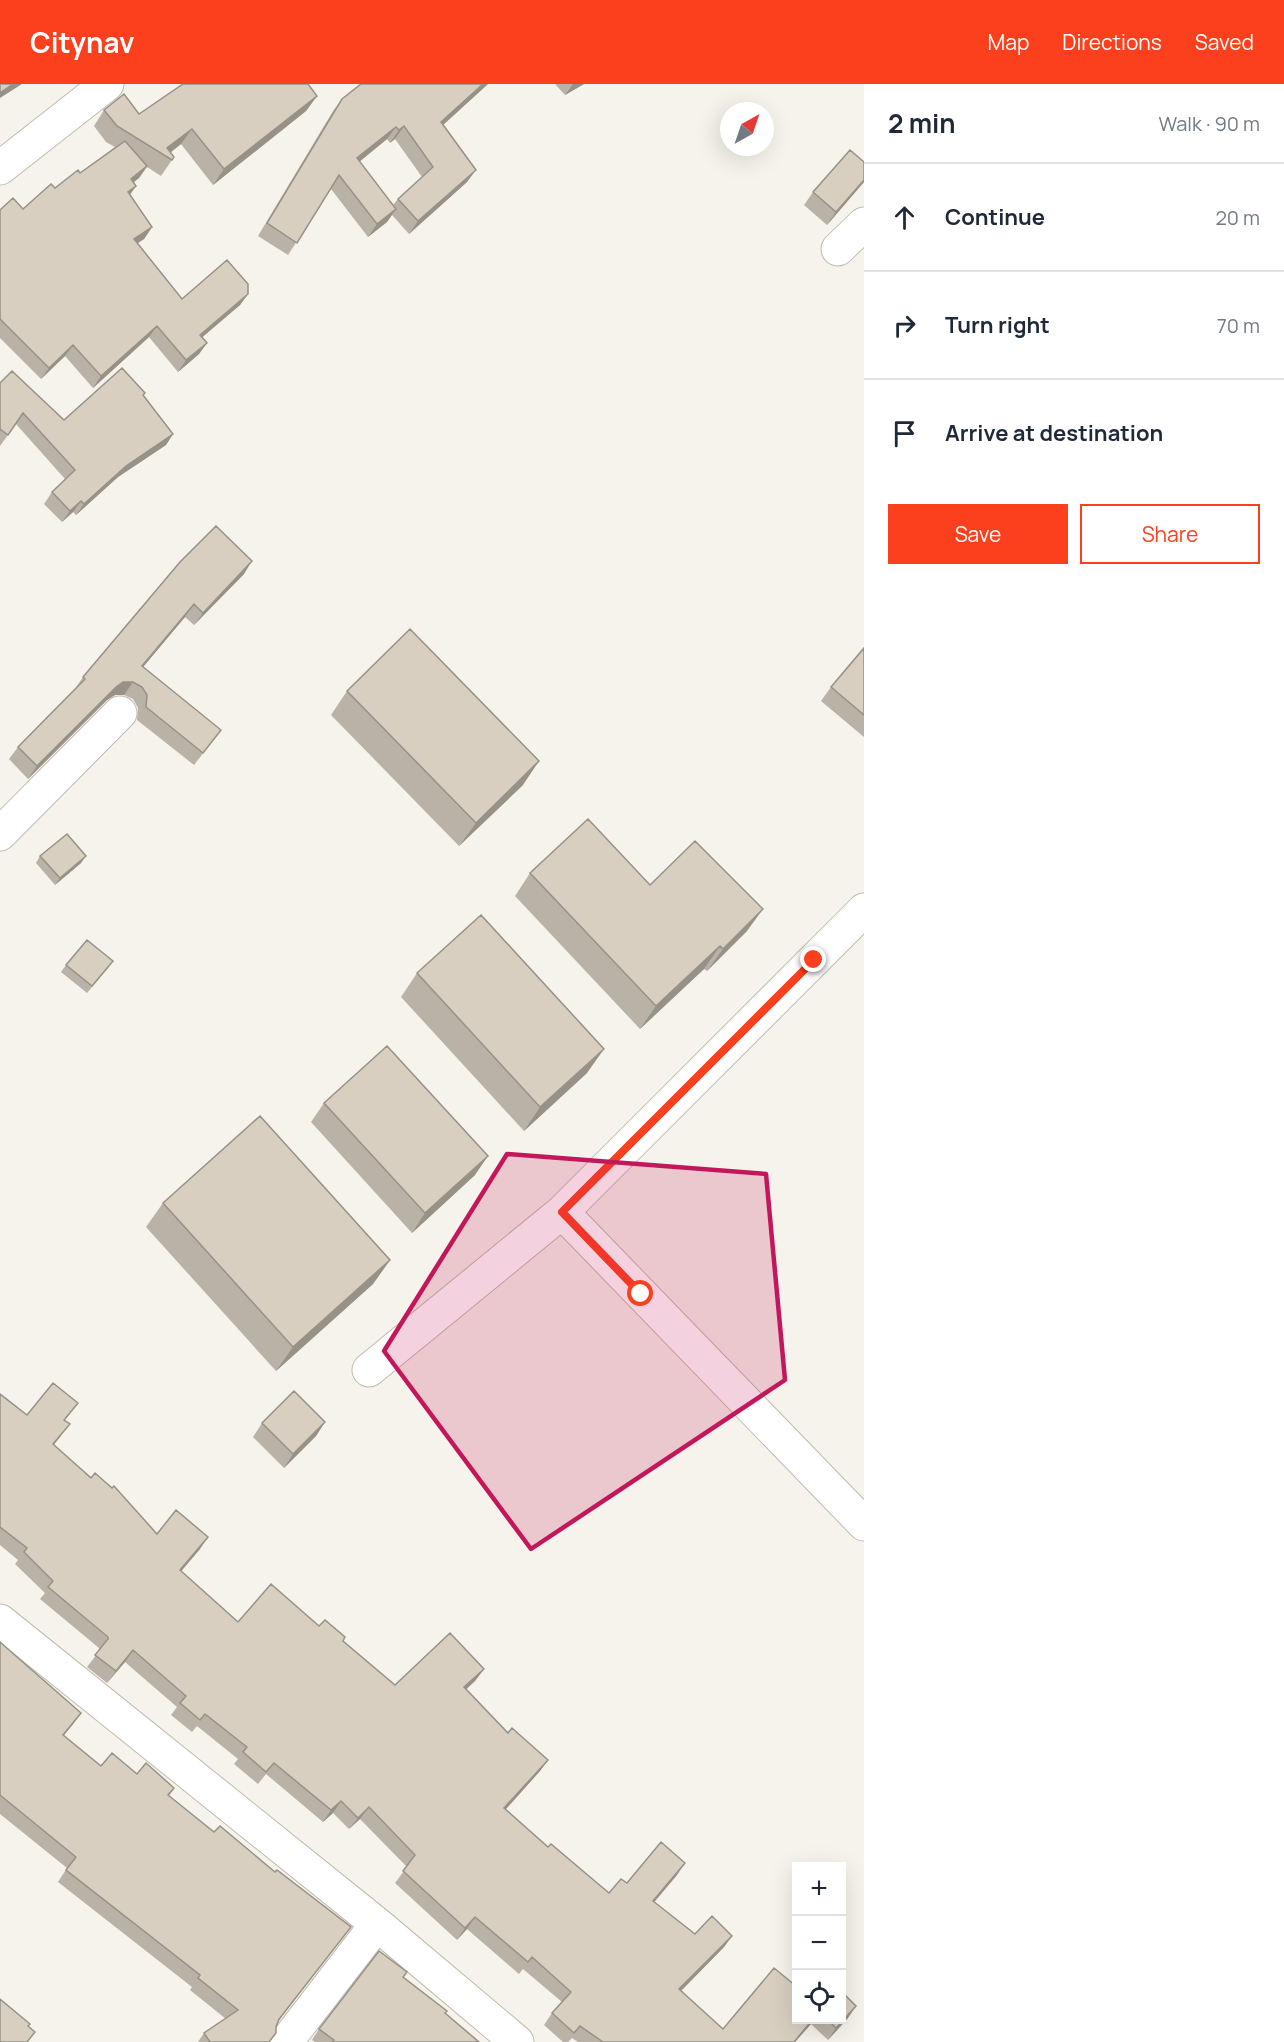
<!DOCTYPE html>
<meta charset="utf-8">
<style>
:root{--surface:#fff;--page:#f2f2f3;--text:#1f2937;--muted:#747a83;--line:#e0e1e3;--accent:#fc3f1d}
body{margin:0;font-family:Manrope,sans-serif;background:var(--page);color:var(--text)}
.controls{position:absolute;right:18px;bottom:18px;display:grid;overflow:hidden;border-radius:0px;box-shadow:0 6px 24px #0002}
.controls button{width:54px;height:54px;display:grid;place-items:center;padding:0;border:0;border-bottom:2px solid var(--line);background:var(--surface);color:var(--text);font:30px sans-serif}
.compass{position:absolute;left:720px;top:18px;width:54px;height:54px;border-radius:50%;background:var(--surface);box-shadow:0 6px 24px #0002;rotate:40deg}
.stop{position:absolute;width:18px;height:18px;margin:-14px;border:4px solid #fc3f1d;border-radius:50%;background:#fff}
.stop.end{background:#fc3f1d;border-color:#fff;box-shadow:0 2px 6px #0008}
.list{margin:0;padding:0;list-style:none}
h2{display:flex;justify-content:space-between;align-items:center;height:78px;margin:0;padding:0 24px;font-size:26px}
h2 small{font-size:20px;font-weight:400;color:var(--muted)}
.list li{display:grid;grid-template-columns:39px 1fr auto;gap:18px;align-items:center;box-sizing:border-box;height:108px;padding:0 24px;border-top:2px solid var(--line)}
.list b{display:block;font-size:22px;white-space:nowrap}
.list em{font-size:20px;font-style:normal;color:var(--muted)}
.actions{display:flex;gap:12px;padding:18px 24px}
.actions a{flex:1;padding:14px 0;border:2px solid var(--accent);border-radius:0px;text-align:center;font-size:21px;color:var(--accent)}
.actions .main{background:var(--accent);color:#fff}
.icon{flex:none;width:33px;height:33px;fill:none;stroke:currentColor;stroke-width:2;stroke-linecap:round;stroke-linejoin:round}
.map{position:relative;flex:none;width:864px;height:1958px;overflow:hidden}
header{display:flex;align-items:center;gap:36px;box-sizing:border-box;height:84px;padding:0 30px;background:var(--accent);color:#fff}
header strong{font-size:28px}
nav{display:flex;gap:33px;margin-inline-start:auto;font-size:21px}
main{display:flex}
aside{flex:1;background:var(--surface)}
.map>svg:first-child{display:block}
.lines{fill:none;stroke-linecap:round;stroke-linejoin:round}
.street-casing{stroke:#c2bbae;stroke-width:35}
.street{stroke:#fff;stroke-width:33}
.wall{fill:#bab2a6;fill-rule:evenodd}
.shaded-wall{fill:#979187}
.building{fill:#d8cfc1;stroke:#979187;stroke-width:1.5}
.route{stroke:#fc3f1d;stroke-width:8}
.marked{fill:#c2185b;fill-opacity:0.2;stroke:#c2185b;stroke-width:4.5;stroke-linejoin:round}
</style>
<header>
<strong>Citynav</strong>
<nav><a>Map</a><a>Directions</a><a>Saved</a></nav>
</header>
<main>
<div class="map">
<svg width="864" height="1958" viewBox="0 0 864 1958">
<rect width="100%" height="100%" fill="#f6f3ec"/>
<g class="lines">
<g class="street-casing">
<path id="street" d="M0,84L107,0
M838,165L864,140
M0,750L120,629
M562,1128L864,1440
M369,1286L562,1128L864,826
M0,1537L377,1840L517,1958
M286,1958L377,1840"/>
</g>
<use href="#street" class="street"/>
</g>
<path class="wall" d="M488,0L443,41L467,98L409,150L392,131L387,138L368,153L331,105L288,171L258,152L333,27L342,15ZM387,55L390,59L395,55L422,93L398,115L393,121L359,78Z
M555,0H584L565,11Z
M317,12L306,27L213,101L181,60L171,68L174,73L161,92L147,83L139,94L134,98L136,102L130,111L152,143L144,155L137,159L182,215L248,210L240,221L202,253L207,259L199,270L178,288L149,253L93,304L65,272L41,295L0,254V126L23,125L80,89L115,63L106,58L94,42L104,26L139,30Z
M864,98L827,141L804,121L813,108Z
M0,299L64,336L143,312L173,350L166,361L118,393L76,431L73,428L62,438L44,420L52,408L65,395L16,340L0,362Z
M180,478L244,490L194,541L185,533L143,583L212,658L194,681L137,636L138,624L133,615L124,611H115L107,616L28,695L9,675L18,663L75,605L83,593Z
M864,564V653L821,617L831,603Z
M347,607L523,701L459,762L331,631Z
M40,772L81,779L55,801L36,779Z
M530,789L650,801L747,847L707,887L704,885L640,945L515,812Z
M66,881L108,884L87,909L61,888Z
M417,889L587,989L524,1047L401,913Z
M324,1019L475,1091L412,1149L311,1038Z
M163,1119L390,1176L373,1200L276,1287L146,1143Z
M0,1310L27,1331L78,1319L65,1336L61,1352L54,1361L157,1450L200,1465L181,1487L238,1538L319,1542L345,1553L343,1557L395,1601L484,1585L475,1597L466,1605L508,1649L548,1676L540,1687L505,1726L548,1763L609,1809L627,1799L677,1791L654,1818L695,1850L732,1852L724,1863L681,1907L723,1945L796,1935H842L848,1934L828,1956L811,1940L795,1958H578L572,1954L568,1958H563L544,1941L552,1929L562,1918L523,1885L519,1890L467,1845L457,1856L395,1799L407,1783L360,1735L349,1745L333,1729L323,1738L266,1690L258,1700L234,1680L238,1675L197,1642L192,1648L171,1631L177,1623L125,1578L107,1599L87,1583L100,1566L99,1564L40,1515L45,1509L15,1480L18,1476L0,1461Z
M325,1338L316,1352L284,1384L253,1353L262,1339Z
M0,1558L73,1640L64,1651L101,1682L137,1690L174,1704L169,1712L214,1748L275,1788L351,1843L278,1937L270,1958H198L204,1949L226,1935L190,1906L192,1903L58,1798L67,1784L0,1730Z
M407,1888L403,1893L479,1958H315L312,1956L319,1945Z"/>
<path class="shaded-wall" d="M13,0H22L0,14V9Z
M483,0H488L432,51L441,38Z
M573,0H584L565,11Z
M317,12L306,27L213,101L224,85Z
M404,42L395,55L390,59L399,46Z
M396,43L387,55L348,87L357,74Z
M192,45L181,60L166,72L167,64Z
M147,82L139,94L123,106L131,95Z
M476,86L467,98L409,150L418,137Z
M864,96V98L827,141L836,128Z
M136,102L128,113V108Z
M396,125L387,138L368,153L377,140Z
M152,143L144,155L126,167L134,155Z
M248,210L240,221L192,262L200,251Z
M157,242L149,253L93,304L101,292Z
M207,259L199,270L178,288L186,276Z
M73,261L65,272L41,295L49,284Z
M173,350L166,361L118,393L76,431L84,420L126,382Z
M81,417L73,428L62,438L70,427Z
M252,477L244,490L194,541L203,529Z
M194,520L185,533L133,595L142,582Z
M123,598H133L124,611H115L107,616L28,695L37,682L116,603Z
M539,677L523,701L459,762L476,739Z
M86,772L81,779L55,801L60,794Z
M763,825L747,847L707,887L723,865Z
M720,862L704,885L640,945L656,922Z
M604,965L587,989L524,1047L540,1023Z
M488,1072L475,1091L412,1149L425,1129Z
M390,1176L373,1200L276,1287L293,1263Z
M325,1338L316,1352L284,1384L293,1370Z
M208,1453L200,1465L172,1498L180,1486Z
M133,1566L125,1578L107,1599L116,1587Z
M484,1585L475,1597L456,1615L464,1603Z
M81,1629L73,1640L55,1662L63,1651Z
M548,1676L540,1687L496,1736L504,1724Z
M341,1717L333,1729L323,1738L331,1726Z
M369,1723L360,1735L349,1745L358,1734Z
M685,1779L677,1791L645,1829L653,1817Z
M475,1833L467,1845L457,1856L465,1844Z
M351,1843L342,1854L271,1947L279,1935Z
M732,1852L724,1863L671,1917L679,1905Z
M856,1922L848,1934L828,1956L836,1944Z
M813,1935H814L811,1940L795,1958H794Z"/>
<path class="building" d="M0,0H13L0,9Z
M183,0H308L317,12L224,85L192,45L167,64L174,73L172,76L117,42L104,26L124,10L139,30Z
M361,0H483L441,38L476,86L418,137L398,115L433,83L404,42L399,46L396,43L357,74L396,125L377,140L339,91L297,159L267,139L342,15Z
M125,57L147,82L131,95L136,102L128,108L152,143L134,155L182,215L227,176L248,200V210L200,251L207,259L186,276L157,242L101,292L73,261L49,284L0,235V126L13,114L23,125L51,100L55,104L78,86L80,89Z
M850,66L864,78V96L836,128L813,108Z
M122,284L145,309L143,311L173,350L126,382L84,420L81,417L70,427L52,408L75,386L23,329L8,351L0,345V299L12,287L64,336Z
M216,442L252,477L203,529L194,520L142,582L221,646L203,669L146,623L147,611L142,603L133,598H123L116,603L37,682L18,663L85,595L83,593L180,478Z
M410,545L539,677L476,739L347,607Z
M864,564V631L831,603Z
M588,735L650,801L695,757L763,825L723,865L720,862L656,922L530,789Z
M67,750L86,772L60,794L40,772Z
M481,831L604,965L540,1023L417,889Z
M87,856L113,877L92,902L66,881Z
M387,962L488,1072L425,1129L324,1019Z
M260,1032L390,1176L293,1263L163,1119Z
M53,1299L78,1319L64,1336L70,1340L53,1360L91,1394L95,1389L112,1404L114,1402L157,1450L176,1426L208,1453L180,1486L238,1538L271,1500L319,1542L325,1536L345,1553L343,1557L395,1601L450,1549L484,1585L464,1603L508,1649L512,1644L548,1676L504,1724L548,1763L551,1760L609,1809L621,1795L627,1799L661,1758L685,1779L653,1817L695,1850L712,1832L732,1852L679,1905L723,1945L774,1884L796,1902V1935H813L794,1958H603L580,1942L574,1949L552,1929L571,1908L532,1873L528,1878L475,1833L465,1844L403,1787L415,1771L369,1723L358,1734L341,1717L331,1726L274,1679L266,1688L243,1668L247,1663L205,1630L200,1636L180,1619L186,1612L133,1566L116,1587L95,1571L108,1555V1553L48,1503L53,1497L24,1468L27,1464L0,1443V1310L27,1331Z
M294,1307L325,1338L293,1370L262,1339Z
M0,1558L81,1629L63,1651L101,1682L112,1669L137,1690L146,1679L174,1704L168,1711L214,1748L220,1742L275,1788L277,1786L351,1843L279,1935L276,1943V1949L269,1958H210L204,1949L238,1926L198,1894L200,1891L66,1786L76,1773L0,1711Z
M379,1867L407,1888L403,1893L447,1927L445,1929L479,1958H332L334,1956L319,1945Z
M842,1908L856,1922L836,1944L827,1935H842Z
M0,1915L30,1940L28,1942L35,1948L27,1958H0Z"/>
<g class="lines">
<path class="route" d="M641,1210L562,1128L814,876"/>
</g>
<path class="marked" d="M507,1070L766,1090L785,1296L531,1465L384,1267Z"/>
</svg>
<div class="controls">
<button>+</button>
<button>−</button>
<button><svg class="icon" aria-label="locate" viewBox="0 0 24 24"><circle cx="12" cy="12" r="6"/><path d="M12 2v4M12 18v4M2 12h4M18 12h4"/></svg></button>
</div>
<svg class="compass" viewBox="-18 -18 36 36"><path d="M0-13l5 13h-10z" fill="#e53935"/><path d="M0 13l5-13h-10z" fill="#747a83"/></svg>
<div class="stop" style="left:641px;top:1210px"></div>
<div class="stop end" style="left:814px;top:876px"></div>
</div>
<aside>
<h2>2 min<small>Walk · 90 m</small></h2>
<ul class="list">
<li><svg class="icon" aria-label="ahead" viewBox="0 0 24 24"><path d="M12 20V5M6 11l6-6 6 6"/></svg><div><b>Continue</b></div><em>20 m</em></li>
<li><svg class="icon" aria-label="right" viewBox="0 0 24 24"><path d="M7 20v-9h11M14 6l5 5-5 5"/></svg><div><b>Turn right</b></div><em>70 m</em></li>
<li><svg class="icon" aria-label="arrive" viewBox="0 0 24 24"><path d="M6 21V4h12l-3 4 3 4H6"/></svg><div><b>Arrive at destination</b></div></li>
</ul>
<div class="actions"><a class="main">Save</a><a>Share</a></div>
</aside>
</main>
